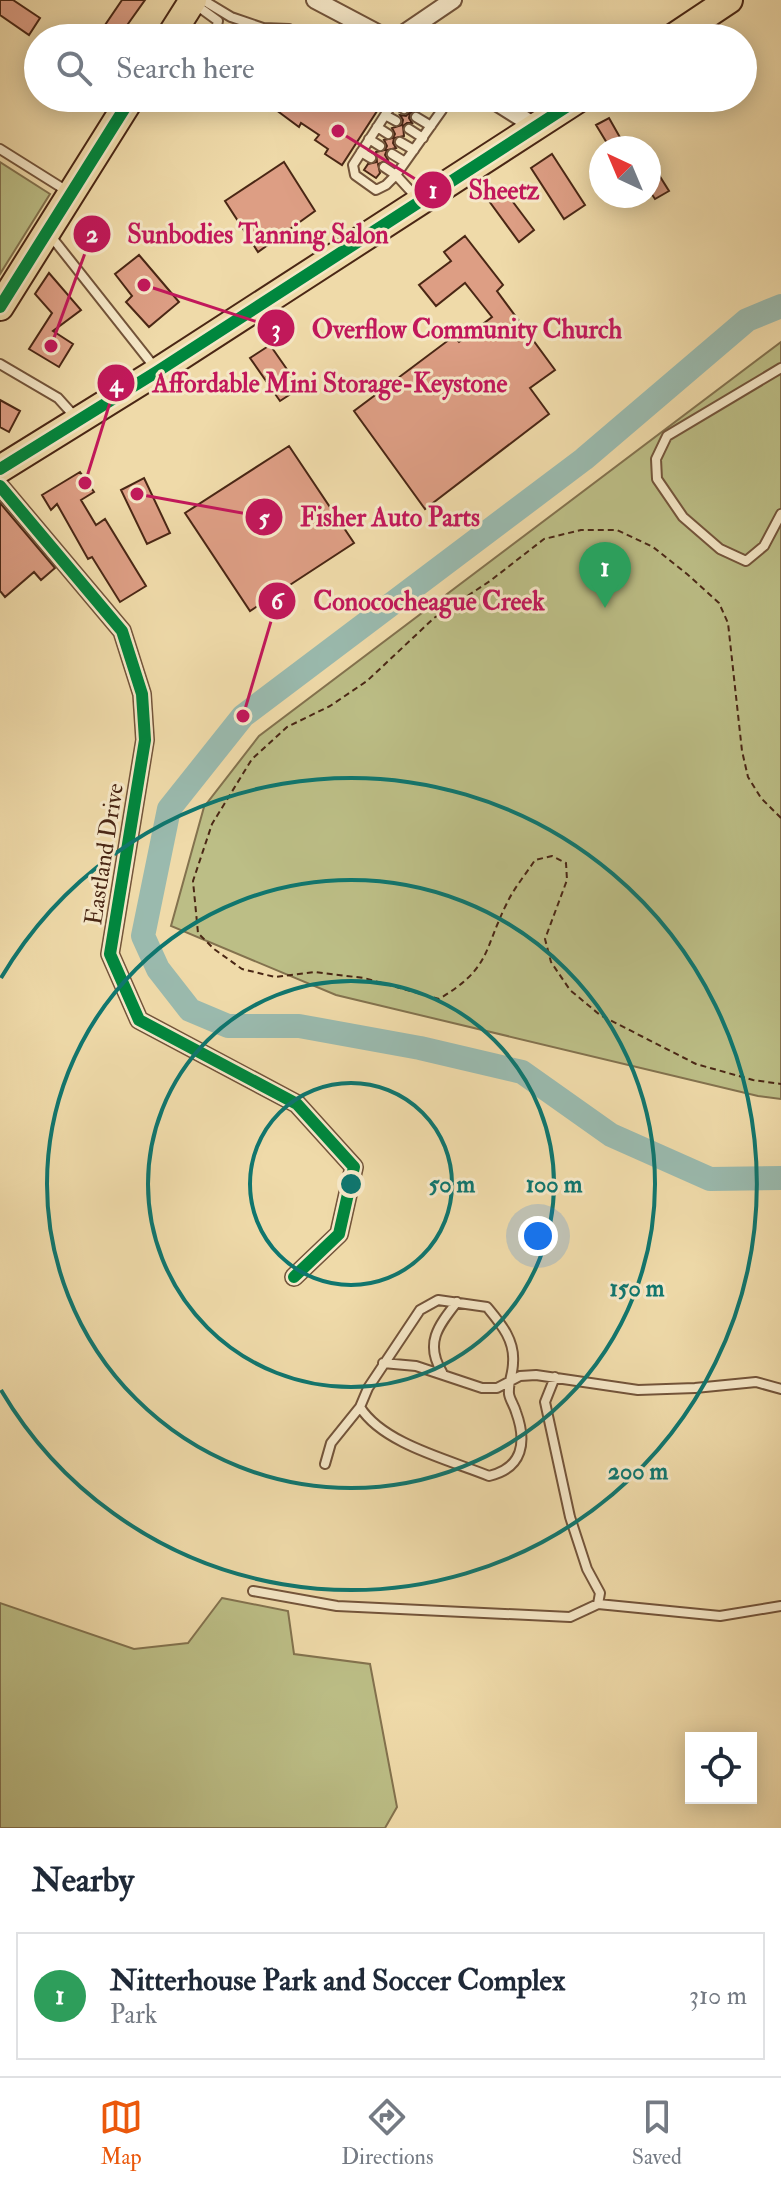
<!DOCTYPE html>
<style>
:root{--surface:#fff;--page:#f6f6f7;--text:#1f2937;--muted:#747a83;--line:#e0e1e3;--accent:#ea580c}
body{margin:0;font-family:"IM FELL Double Pica",serif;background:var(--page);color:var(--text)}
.controls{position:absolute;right:24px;bottom:24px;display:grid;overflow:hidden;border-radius:0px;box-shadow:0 4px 20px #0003}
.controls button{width:72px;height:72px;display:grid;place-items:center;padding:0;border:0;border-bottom:2px solid var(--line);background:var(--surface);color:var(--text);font:40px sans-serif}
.compass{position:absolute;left:589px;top:136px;width:72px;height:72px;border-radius:50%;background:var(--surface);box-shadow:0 4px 20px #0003;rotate:316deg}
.you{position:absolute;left:538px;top:1236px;width:28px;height:28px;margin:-20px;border:6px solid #fff;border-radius:50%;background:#1a73e8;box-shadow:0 0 0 12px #1a73e833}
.badge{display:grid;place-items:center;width:52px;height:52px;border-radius:50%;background:var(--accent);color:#fff;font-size:26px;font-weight:700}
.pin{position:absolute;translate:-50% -66px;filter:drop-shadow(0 2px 4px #0008)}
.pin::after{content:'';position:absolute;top:42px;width:28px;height:24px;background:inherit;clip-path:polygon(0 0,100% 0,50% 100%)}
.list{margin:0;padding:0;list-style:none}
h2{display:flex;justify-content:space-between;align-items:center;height:104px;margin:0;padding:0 32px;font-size:34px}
h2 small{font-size:26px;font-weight:400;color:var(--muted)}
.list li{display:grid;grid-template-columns:52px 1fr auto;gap:24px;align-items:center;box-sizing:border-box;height:128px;margin:0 16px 16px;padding:0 16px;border:2px solid var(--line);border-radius:0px}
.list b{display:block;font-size:30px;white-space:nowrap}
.list p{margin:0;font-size:26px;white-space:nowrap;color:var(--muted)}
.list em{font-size:26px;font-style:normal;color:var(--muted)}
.icon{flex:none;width:44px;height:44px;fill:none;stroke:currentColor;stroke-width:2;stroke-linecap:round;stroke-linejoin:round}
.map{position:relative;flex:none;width:781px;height:1828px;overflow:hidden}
.search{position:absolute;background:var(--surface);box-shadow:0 4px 20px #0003;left:24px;right:24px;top:24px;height:88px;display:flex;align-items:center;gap:20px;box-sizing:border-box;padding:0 28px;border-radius:44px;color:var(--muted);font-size:30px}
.sheet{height:248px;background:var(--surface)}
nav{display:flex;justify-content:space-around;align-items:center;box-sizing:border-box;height:112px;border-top:2px solid var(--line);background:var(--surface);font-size:22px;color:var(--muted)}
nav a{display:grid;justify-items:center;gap:4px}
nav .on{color:var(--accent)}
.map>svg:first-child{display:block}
.green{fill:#bcbe86;stroke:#83724e;stroke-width:2}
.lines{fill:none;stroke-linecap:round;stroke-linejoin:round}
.river{stroke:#9abaae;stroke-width:24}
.building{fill:#dd9e84;stroke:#4a2715;stroke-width:2}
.service-casing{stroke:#73543a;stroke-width:12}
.minor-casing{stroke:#73543a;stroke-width:20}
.trunk-casing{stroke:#4a2715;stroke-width:30}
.path{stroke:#4a2715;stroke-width:2;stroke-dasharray:6 4;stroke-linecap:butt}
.service{stroke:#f5e7c7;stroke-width:8}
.minor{stroke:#f5e7c7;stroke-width:16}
.trunk{stroke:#efdaa9;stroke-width:26}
.cycleway-casing{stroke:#f5e7c7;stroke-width:17}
.cycleway{stroke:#00873e;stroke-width:12}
.ring{fill:none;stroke:#0f766e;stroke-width:4}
.labels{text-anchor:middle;stroke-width:6;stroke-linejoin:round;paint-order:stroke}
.street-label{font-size:24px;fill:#4a2715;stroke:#f5e7c7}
.centre{fill:#0f766e;stroke:#f5e7c7;stroke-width:4}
.ring-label{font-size:24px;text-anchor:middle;font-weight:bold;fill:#0f766e;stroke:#f5e7c7;stroke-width:6;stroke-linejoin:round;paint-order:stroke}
.leader{fill:none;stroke:#c2185b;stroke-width:3}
.callout-dot{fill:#c2185b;stroke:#f5e7c7;stroke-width:3}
.mark-label{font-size:24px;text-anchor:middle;font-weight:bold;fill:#fff}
.callout-label{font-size:26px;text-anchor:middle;font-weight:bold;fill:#c2185b;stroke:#f5e7c7;stroke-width:6;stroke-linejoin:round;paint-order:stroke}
</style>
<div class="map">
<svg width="781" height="1828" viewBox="0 0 781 1828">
<rect width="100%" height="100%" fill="#efdaa9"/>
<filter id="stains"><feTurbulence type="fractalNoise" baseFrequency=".0025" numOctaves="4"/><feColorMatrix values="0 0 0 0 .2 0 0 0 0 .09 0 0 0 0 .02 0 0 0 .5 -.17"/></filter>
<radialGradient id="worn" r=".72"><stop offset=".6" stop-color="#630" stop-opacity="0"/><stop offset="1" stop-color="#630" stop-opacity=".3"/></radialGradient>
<path class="green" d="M0,162L50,194L0,274Z
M781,342V1099L758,1096L336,995L171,926L204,807L259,736Z
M222,1598L288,1611L294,1654L370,1664L397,1807L385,1828H0V1603L134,1649L188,1643Z"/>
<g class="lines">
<path class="river" d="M781,306L747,320L584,459L243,716L169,809L143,936L158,969L190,1010L228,1026H299L420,1048L522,1072L611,1135L710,1179L781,1178"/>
</g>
<path class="building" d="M0,0H13L40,18L29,35L0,15Z
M122,0H145L118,38L103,28Z
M260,98H363L379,108L342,165L325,154L328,149L315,140L319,135L301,123L299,127Z
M411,99L423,107L420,111L410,113L409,118L412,123H407L403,126L404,136L394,138L393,143L396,148L387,150L385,155L388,160L378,164L380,173L376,178L364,170L368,164L377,162L376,152L385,150L387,146L384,140L393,138L395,134L392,128L402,125L403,120L400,115L406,116L410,112L408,103Z
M609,118L626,148H610L596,125Z
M552,154L585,205L564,219L531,168Z
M649,159L669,191L655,199L649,190Z
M284,162L315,211L258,252L225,201Z
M504,190L534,230L519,242L489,201Z
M465,236L503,285L497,291L555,370L530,388L549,414L425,509L354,411L454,336L459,342L492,317L465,283L436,306L419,285L451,261L444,252Z
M139,255L179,302L149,327L126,302L132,296L115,274Z
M49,273L81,310L53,331L73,344L59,367L29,349L52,313L35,294Z
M270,345L300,388L280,401L250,358Z
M0,400L20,411L9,432L0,427Z
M289,446L354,543L250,611L185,513Z
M80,472L94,492L81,500L96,525L105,519L146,586L120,602L92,557L88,559L57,504L51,510L42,495Z
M144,478L170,533L147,544L121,490Z
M0,503L55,568L41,580L34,572L5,597L0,591Z"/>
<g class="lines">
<g class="service-casing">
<path id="service" d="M203,0L231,17L263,28L289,29L293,38
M196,5L218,21L214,38
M394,102L404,109
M385,115L396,121
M416,117L431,126
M377,127L388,134
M409,129L423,138
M369,139L380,146
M400,142L414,150
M0,149L67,191
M361,152L371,158
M392,154L405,162
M384,167L396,175L386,185L376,190L355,175L353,165L396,98
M418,199L396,175L442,110L423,98
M50,235L156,369
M0,364L58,398L77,419
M781,368L667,436L656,459L657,479L683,517L720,549L746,561L764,546L781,514
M438,1300L487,1307C501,1324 515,1340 513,1363C513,1374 508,1382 509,1394C510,1400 514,1405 516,1412C527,1442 523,1468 489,1476C450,1460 383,1444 360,1407L368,1388L420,1310Z
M383,1363L416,1366L482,1388H497L520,1376L536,1375L638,1390L695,1388L756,1382L781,1389
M442,1372C424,1343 439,1325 457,1302
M555,1377L545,1402L570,1517L587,1569L600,1593L598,1604
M325,1464L331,1443L360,1407
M253,1591L337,1606L570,1617L598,1604L720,1616L781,1606"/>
</g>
<g class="minor-casing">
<path id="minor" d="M315,0L387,38
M397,38L453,0
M490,98L536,127
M0,486L122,631L142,694L145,740L110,954L139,1020L297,1104L354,1167L339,1234L294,1277"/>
</g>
<g class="trunk-casing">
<path id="trunk" d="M169,38L193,0
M672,38L729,0
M0,307L131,98
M0,469L158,371L580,98"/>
</g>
<path class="path" d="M781,818L761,798L748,777L742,751L728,623L719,603L687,574L653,547L617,530H581L544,539L490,581L434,618L367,681L330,706L287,727L252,759L212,824L193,881L198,933L214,949L242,969L275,977L314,972L364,978L439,999C491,968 483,951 507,903C514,888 526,874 535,860L552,856L566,863L567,880L545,939L551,962L570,990L600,1015L696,1064L753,1080L781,1084"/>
<use href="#service" class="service"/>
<use href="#minor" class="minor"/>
<use href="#trunk" class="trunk"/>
<g class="cycleway-casing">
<path id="cycleway" d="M0,307L131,98
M0,469L158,371L580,98
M0,486L122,631L142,694L145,740L110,954L139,1020L297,1104L354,1167L339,1234L294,1277"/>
</g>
<use href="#cycleway" class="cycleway"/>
</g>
<g class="ring">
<circle cx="351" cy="1184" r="101"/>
<circle cx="351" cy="1184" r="203"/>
<circle cx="351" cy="1184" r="304"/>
<path d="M1 978A406 406 0 1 1 1 1390"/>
</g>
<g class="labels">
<g class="street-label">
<text transform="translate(104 854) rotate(-81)" y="8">Eastland Drive</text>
</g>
</g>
<circle cx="351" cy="1184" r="12" class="centre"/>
<g class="ring-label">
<text x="452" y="1192">50 m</text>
<text x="554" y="1192">100 m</text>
<text x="637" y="1296">150 m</text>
<text x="638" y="1479">200 m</text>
</g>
<path class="leader" d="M338 131L433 190M51 346L92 234M144 285L276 328M85 483L116 383M137 494L264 517M243 716L277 601"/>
<g class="callout-dot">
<circle cx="338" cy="131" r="8"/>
<circle cx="51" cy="346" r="8"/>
<circle cx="144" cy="285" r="8"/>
<circle cx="85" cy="483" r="8"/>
<circle cx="137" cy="494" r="8"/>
<circle cx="243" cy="716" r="8"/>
<circle cx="433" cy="190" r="20"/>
<circle cx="92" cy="234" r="20"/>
<circle cx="276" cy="328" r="20"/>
<circle cx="116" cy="383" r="20"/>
<circle cx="264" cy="517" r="20"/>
<circle cx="277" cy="601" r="20"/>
</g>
<g class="mark-label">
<text x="433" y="198">1</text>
<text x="92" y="242">2</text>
<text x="276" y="337">3</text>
<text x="116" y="391">4</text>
<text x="264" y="526">5</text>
<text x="277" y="609">6</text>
</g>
<g class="callout-label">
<text x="504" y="199">Sheetz</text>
<text x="258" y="243">Sunbodies Tanning Salon</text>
<text x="467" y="338">Overflow Community Church</text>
<text x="330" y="392">Affordable Mini Storage-Keystone</text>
<text x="390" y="526">Fisher Auto Parts</text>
<text x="429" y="610">Conococheague Creek</text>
</g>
<rect width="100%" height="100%" filter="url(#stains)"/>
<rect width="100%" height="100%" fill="url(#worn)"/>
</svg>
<div class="controls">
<button><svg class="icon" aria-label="locate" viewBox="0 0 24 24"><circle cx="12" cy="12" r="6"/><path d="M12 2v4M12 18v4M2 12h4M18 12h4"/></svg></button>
</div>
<svg class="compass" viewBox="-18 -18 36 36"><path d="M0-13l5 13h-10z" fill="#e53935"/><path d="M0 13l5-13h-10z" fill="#747a83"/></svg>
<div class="you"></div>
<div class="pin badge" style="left:605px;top:608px;background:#2e9e5b">1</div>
<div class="search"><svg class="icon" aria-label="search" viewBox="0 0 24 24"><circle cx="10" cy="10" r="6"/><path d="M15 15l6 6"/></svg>Search here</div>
</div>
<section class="sheet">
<h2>Nearby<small></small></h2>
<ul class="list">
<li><span class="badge" style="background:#2e9e5b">1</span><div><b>Nitterhouse Park and Soccer Complex</b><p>Park</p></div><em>310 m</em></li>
</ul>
</section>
<nav>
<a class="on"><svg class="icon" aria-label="map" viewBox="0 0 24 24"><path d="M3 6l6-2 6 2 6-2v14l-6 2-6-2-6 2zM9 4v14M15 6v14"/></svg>Map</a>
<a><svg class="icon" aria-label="directions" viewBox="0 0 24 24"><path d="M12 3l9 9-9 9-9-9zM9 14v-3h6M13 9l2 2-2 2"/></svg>Directions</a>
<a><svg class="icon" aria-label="saved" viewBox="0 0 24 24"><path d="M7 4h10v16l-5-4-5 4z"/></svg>Saved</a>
</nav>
